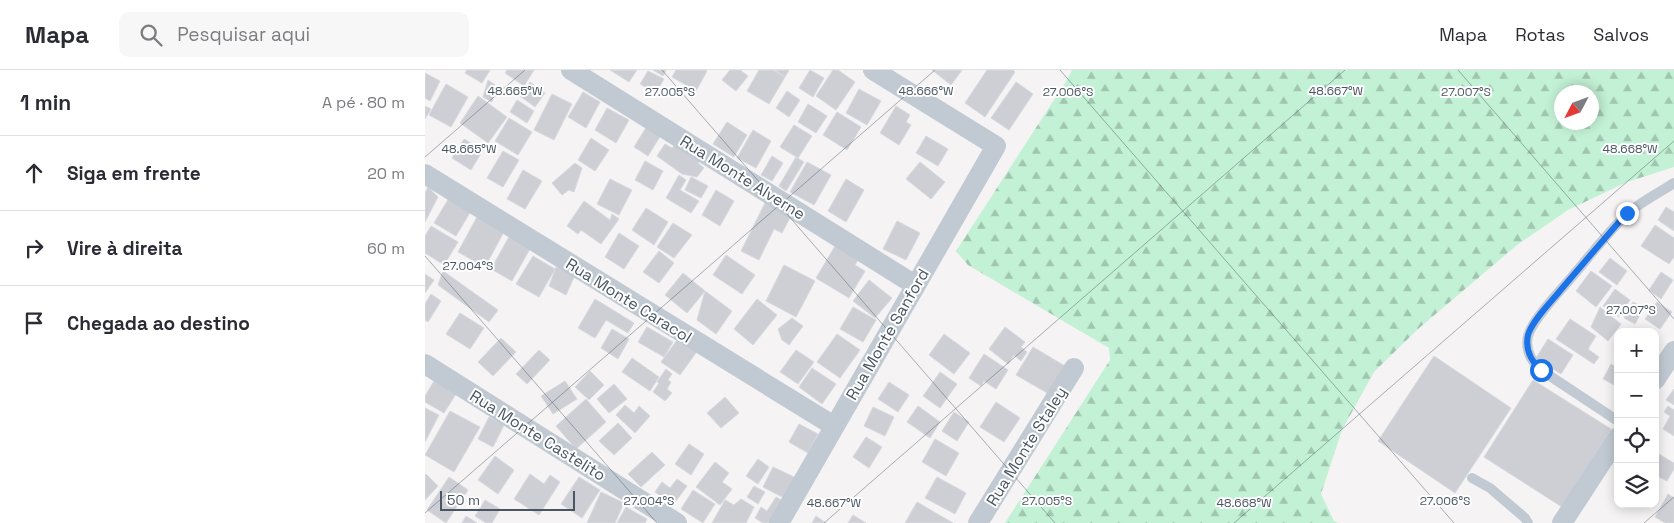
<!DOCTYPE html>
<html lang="pt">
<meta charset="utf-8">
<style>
:root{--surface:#fff;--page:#f7f7f7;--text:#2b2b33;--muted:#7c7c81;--line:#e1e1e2}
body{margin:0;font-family:"Space Grotesk",sans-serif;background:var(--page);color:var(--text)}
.controls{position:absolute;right:15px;bottom:15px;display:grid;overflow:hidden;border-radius:10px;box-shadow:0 2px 12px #0003}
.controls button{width:45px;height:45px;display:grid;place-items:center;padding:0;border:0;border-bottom:1px solid var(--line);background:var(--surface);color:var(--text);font:25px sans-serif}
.compass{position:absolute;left:1129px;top:15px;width:45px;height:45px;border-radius:50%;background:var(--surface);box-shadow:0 2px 12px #0003;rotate:229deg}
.scale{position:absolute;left:15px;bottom:12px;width:135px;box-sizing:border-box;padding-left:5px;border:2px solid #4a5661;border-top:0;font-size:14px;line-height:18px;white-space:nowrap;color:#4a5661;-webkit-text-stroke:4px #fff;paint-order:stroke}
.stop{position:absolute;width:15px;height:15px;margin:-11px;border:4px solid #1a73e8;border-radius:50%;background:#fff}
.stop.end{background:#1a73e8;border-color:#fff;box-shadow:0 1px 5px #0008}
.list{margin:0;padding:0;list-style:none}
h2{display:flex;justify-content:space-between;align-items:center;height:65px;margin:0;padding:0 20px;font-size:21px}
h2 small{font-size:16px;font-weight:400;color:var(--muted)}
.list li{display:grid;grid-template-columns:32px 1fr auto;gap:15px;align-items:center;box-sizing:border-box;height:75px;padding:0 20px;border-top:1px solid var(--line)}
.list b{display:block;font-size:19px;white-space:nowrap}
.list em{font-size:16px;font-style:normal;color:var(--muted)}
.icon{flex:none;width:28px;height:28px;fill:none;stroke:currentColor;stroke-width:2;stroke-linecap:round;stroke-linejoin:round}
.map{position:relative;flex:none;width:1249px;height:453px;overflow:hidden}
header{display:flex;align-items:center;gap:30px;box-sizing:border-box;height:70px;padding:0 25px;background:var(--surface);border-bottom:1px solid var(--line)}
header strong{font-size:24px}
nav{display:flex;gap:28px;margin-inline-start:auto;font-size:18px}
.search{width:350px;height:45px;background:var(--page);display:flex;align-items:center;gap:12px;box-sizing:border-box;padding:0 18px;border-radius:10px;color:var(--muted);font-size:19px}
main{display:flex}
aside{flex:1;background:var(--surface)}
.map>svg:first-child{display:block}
.forest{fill:url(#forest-firs);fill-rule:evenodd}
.building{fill:#cdcfd5;stroke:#d7d9de}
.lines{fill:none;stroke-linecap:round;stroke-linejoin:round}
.service{stroke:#c1cad2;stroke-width:10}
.minor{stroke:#c1cad2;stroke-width:20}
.route{stroke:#1a73e8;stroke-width:6}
.ticks{fill:none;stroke:#4a5661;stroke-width:1;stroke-opacity:0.45}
.labels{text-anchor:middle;stroke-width:4;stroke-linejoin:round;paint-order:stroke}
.street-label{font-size:16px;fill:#4a5661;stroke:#fff}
.ticks-label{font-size:12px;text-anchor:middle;fill:#4a5661;stroke:#fff;stroke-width:4;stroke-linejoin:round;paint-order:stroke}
</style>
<header>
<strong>Mapa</strong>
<div class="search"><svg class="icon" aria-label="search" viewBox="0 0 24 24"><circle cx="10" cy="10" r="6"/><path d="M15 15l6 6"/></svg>Pesquisar aqui</div>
<nav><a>Mapa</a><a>Rotas</a><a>Salvos</a></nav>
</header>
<main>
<aside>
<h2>1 min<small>A pé · 80 m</small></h2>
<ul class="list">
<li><svg class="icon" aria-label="ahead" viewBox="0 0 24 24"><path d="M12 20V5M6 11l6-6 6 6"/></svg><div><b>Siga em frente</b></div><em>20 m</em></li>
<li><svg class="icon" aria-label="right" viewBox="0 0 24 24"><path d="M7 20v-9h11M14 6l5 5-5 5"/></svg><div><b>Vire à direita</b></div><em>60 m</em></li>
<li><svg class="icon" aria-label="arrive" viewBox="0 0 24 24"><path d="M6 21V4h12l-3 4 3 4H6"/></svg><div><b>Chegada ao destino</b></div></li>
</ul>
</aside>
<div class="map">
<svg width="1249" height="453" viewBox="0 0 1249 453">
<defs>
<pattern id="forest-firs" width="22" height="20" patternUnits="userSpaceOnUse" patternTransform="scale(1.25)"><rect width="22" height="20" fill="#c3f1d5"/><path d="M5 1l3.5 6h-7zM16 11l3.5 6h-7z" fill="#a0c6b0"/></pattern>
</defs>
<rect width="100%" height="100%" fill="#f5f3f3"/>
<path class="forest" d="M647,0H1249V97L1202,112L1143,140L1092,175L993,259L949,302L917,360L896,424L909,451L913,453H580L685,290L684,278L543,195L531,181L642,10ZM1136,22H1166V52H1136Z"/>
<path class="building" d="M42,0H65L57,13L40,3Z
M82,0H109L99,16L80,3Z
M185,0H212L204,12Z
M228,0H241L238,6Z
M251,0H281L282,1L271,21L247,7Z
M305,0H315L323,6L311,21L297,10Z
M334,0H348L360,7L344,34L322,21Z
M350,0H364L360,7Z
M385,0L399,8L388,27L374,18Z
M408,0H413L430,12L411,40L391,26Z
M507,0H537L526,15Z
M562,0H588L590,2L560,47L540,33Z
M223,1L239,9L231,23L215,14Z
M0,3L15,11L5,31L0,28Z
M63,10L70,15L64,22L69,25L67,32L58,27Z
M105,12L120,23L110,37L95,26Z
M591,12L608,24L584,60L566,48Z
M21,14L43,27L26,57L4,45Z
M434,19L456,31L442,55L421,43Z
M362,21L375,30L364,47L351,38Z
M158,22L175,32L161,58L143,47Z
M127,24L147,34L129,70L109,60Z
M53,26L82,47L63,73L35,53Z
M92,30L109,41L102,53L85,42Z
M383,34L402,46L391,63L373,52Z
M0,36L6,39L0,49Z
M471,36L485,45L481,52L486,55L474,75L455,63Z
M182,38L204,50L191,73L170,60Z
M412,42L436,57L422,80L398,65Z
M84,48L107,62L93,85L70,71Z
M302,52L322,65L309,87L288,74Z
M369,55L387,66L373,88L355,77Z
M222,56L236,65L223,86L209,77Z
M328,60L346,71L331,98L312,88Z
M501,66L523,79L513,96L491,83Z
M166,68L184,80L170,101L153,90Z
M39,69L58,80L46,100L27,88Z
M253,71L277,88L273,93L279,98L272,107L257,104L232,86L240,74L247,78Z
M78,81L94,90L78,117L62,108Z
M347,86L358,93L347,111L336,105Z
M371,87L379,92L361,121L354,116Z
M220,91L238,101L228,120L210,110Z
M382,92L406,105L389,135L365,122Z
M495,92L520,112L506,129L481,109Z
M150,93L157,98L149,122L144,120L137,125L127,113Z
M98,100L117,111L100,139L82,129Z
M254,105L261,110L255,120L274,131L266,143L241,128Z
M266,107L283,116L276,128L260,120Z
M185,109L207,120L194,145L172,134Z
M421,109L439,120L421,152L403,141Z
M3,117L13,127L0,152V123Z
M291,120L309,131L295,156L277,145Z
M343,127L369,140L357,163L349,159L334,190L316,181Z
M24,128L46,141L31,166L9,153Z
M159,131L185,150L187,144L194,149L176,174L156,160L153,164L142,156Z
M1241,137L1249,142V161L1233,150Z
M221,138L243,152L229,175L207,160Z
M53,145L80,160L60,197L33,182Z
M472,151L495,163L481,190L458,179Z
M248,153L267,165L249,188L232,177Z
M1230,155L1249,168V187L1244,194L1216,176Z
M6,156L33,172L19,195L0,183V166Z
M194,163L214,176L199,199L180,187Z
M85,165L106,177L87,211L66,199Z
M413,171L436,185L430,195L440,201L424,228L391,208Z
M234,181L249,193L234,213L218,202Z
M301,185L330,205L317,224L288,205Z
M108,186L130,199L114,227L91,214Z
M1185,188L1202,201L1192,215L1174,202Z
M359,195L390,211L371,247L341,231Z
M131,197L150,205L141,225L124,216Z
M18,201L73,240L64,252L13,215Z
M1166,201L1187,216L1171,237L1151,221Z
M1236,202L1248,210L1236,229L1224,220Z
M258,203L280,221L262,243L240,225Z
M0,204L9,210L0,223Z
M444,210L467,228L450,248L428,231Z
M1190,219L1205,230L1194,247L1178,236Z
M280,221L307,241L291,264L272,250Z
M6,224L16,231L3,252L0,250V234Z
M170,229L209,253L203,263L181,250L170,268L153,258Z
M332,229L352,245L328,275L309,259Z
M1208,232L1219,238L1210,254L1199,248Z
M1232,232L1247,242L1235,259L1220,249Z
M428,237L451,250L438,272L415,259Z
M1175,237L1196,254L1183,271L1166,257Z
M35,243L59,258L45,279L21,264Z
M367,248L378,256L364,275L357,270L353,259Z
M1145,249L1171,266L1163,279L1174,287L1169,294L1131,269Z
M222,257L248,272L239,287L213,272Z
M580,257L600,272L596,277L602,282L596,291L589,285L583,294L564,279Z
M187,259L204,269L193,289L176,278Z
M412,264L435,280L415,308L392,292Z
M519,264L545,283L529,304L504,285Z
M255,266L273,280L255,305L236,292Z
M76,268L91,282L68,306L53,292Z
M1123,269L1148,285L1136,304L1111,288Z
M608,277L640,296L624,324L591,305Z
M114,280L125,290L102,314L91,304Z
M371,280L389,292L373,314L355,302Z
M559,284L583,300L571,319L559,311L556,316L544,308Z
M1009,286L1086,338L1030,423L953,371Z
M207,288L234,307L225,321L197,302Z
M1186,294L1193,298V317L1178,309Z
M387,298L411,314L397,334L374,317Z
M241,299L247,304L243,310L246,312L242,319L247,323L240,331L228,322L234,313L232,312Z
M165,301L179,315L164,330L150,317Z
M515,302L532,314L515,338L498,326Z
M1108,310L1186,359L1137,437L1059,387Z
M9,311L31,324L19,343L0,332V326Z
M140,311L152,329L128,344L116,326Z
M464,312L484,325L473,342L453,329Z
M189,314L202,329L184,343L172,329Z
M1249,319V335L1241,330Z
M300,327L314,343L296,358L282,343Z
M161,329L181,352L151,379L131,356Z
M571,332L595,348L579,372L555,357Z
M200,335L209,343L214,336L225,346L210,363L191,345Z
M493,336L515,352L505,368L482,352Z
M1243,336L1249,340V366L1238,359L1245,346L1239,342Z
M448,337L469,347L460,366L439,356Z
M0,338L14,345L0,372Z
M25,341L55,357L29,402L0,385Z
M529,342L544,352L532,371L517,361Z
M64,347L79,355L68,377L53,369Z
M193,353L207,368L189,385L174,371Z
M374,354L393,364L383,383L364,372Z
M441,367L457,377L444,398L428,387Z
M510,369L534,383L521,406L497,392Z
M264,374L279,384L266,405L250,394Z
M227,382L240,395L216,417L203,404Z
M1232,383L1249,393V399L1242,411L1230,405V386Z
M70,386L89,400L73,424L53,410Z
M333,389L344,397L333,414L321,406Z
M290,392L304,403L297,412L307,419L295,435L271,417Z
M348,397L371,408L361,429L338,417Z
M1,404L13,416L0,430V405Z
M105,404L119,414L125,405L135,412L114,445L89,429Z
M24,407L43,420L21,453L2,440Z
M154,407L175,420L157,448L136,434Z
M512,407L541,423L530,444L500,428Z
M252,409L262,416L248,435L230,422L237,412L245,418Z
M329,416L340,422L333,434L322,427Z
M268,420L290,434L278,453L256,439Z
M176,422L199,433L190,453H162Z
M1243,424L1249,428V453H1240L1230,447Z
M351,427L360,432L348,453H338L330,448L336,437L342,441Z
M316,429L329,437L321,453H287L300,430L309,435Z
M60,430L75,439L67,453H61L50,446Z
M492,432L528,453H480Z
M201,437L222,449L220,453H192Z
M428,445L441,453H423Z
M41,446L52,453H37Z
M391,446L401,453H387Z"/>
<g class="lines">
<path class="service" d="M1193,351L1116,300C1106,291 1100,279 1103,266C1107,250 1135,221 1146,208C1164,187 1181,164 1201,145C1215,132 1234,123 1249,113
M1047,408L1065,418L1100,448L1103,453"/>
<path class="minor" d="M146,0L490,215
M0,104L409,356
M0,294L252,453
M1230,310L1249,281
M354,453L571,76L448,0
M553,453L649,298
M1137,453L1193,367"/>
</g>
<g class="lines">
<path class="route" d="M1116,300C1106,291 1100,279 1103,265C1107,251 1125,233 1134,222C1157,195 1179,169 1202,143"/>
</g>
<path class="ticks" d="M237,0L630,453M635,0L1029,453M1033,0L1249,249M0,87L100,0M0,186L232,453M0,443L510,0M399,453L920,0M809,453L1249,71M1219,453L1249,427"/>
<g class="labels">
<g class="street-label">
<text transform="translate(318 107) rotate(32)" y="6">Rua Monte Alverne</text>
<text transform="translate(204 230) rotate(32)" y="6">Rua Monte Caracol</text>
<text transform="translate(462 264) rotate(-60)" y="6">Rua Monte Sanford</text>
<text transform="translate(113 365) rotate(32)" y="6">Rua Monte Castelito</text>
<text transform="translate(601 376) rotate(-58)" y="6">Rua Monte Staley</text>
</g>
</g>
<g class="ticks-label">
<text x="90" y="25">48.665°W</text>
<text x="501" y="25">48.666°W</text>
<text x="911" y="25">48.667°W</text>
<text x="643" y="26">27.006°S</text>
<text x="1041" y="26">27.007°S</text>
<text x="245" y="26">27.005°S</text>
<text x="44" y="83">48.665°W</text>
<text x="1205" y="83">48.668°W</text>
<text x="43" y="200">27.004°S</text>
<text x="1206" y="244">27.007°S</text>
<text x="224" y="435">27.004°S</text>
<text x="622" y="435">27.005°S</text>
<text x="1020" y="435">27.006°S</text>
<text x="409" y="437">48.667°W</text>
<text x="819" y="437">48.668°W</text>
</g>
</svg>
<div class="controls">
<button>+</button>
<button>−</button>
<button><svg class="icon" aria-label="locate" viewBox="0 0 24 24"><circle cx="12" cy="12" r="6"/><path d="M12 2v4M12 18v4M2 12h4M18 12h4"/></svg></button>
<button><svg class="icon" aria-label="layers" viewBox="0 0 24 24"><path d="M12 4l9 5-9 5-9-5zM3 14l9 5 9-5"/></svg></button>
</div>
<svg class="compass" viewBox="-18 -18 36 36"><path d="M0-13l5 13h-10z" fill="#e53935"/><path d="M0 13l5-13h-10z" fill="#7c7c81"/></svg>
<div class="scale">50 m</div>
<div class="stop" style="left:1116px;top:300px"></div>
<div class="stop end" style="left:1202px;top:143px"></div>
</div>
</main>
